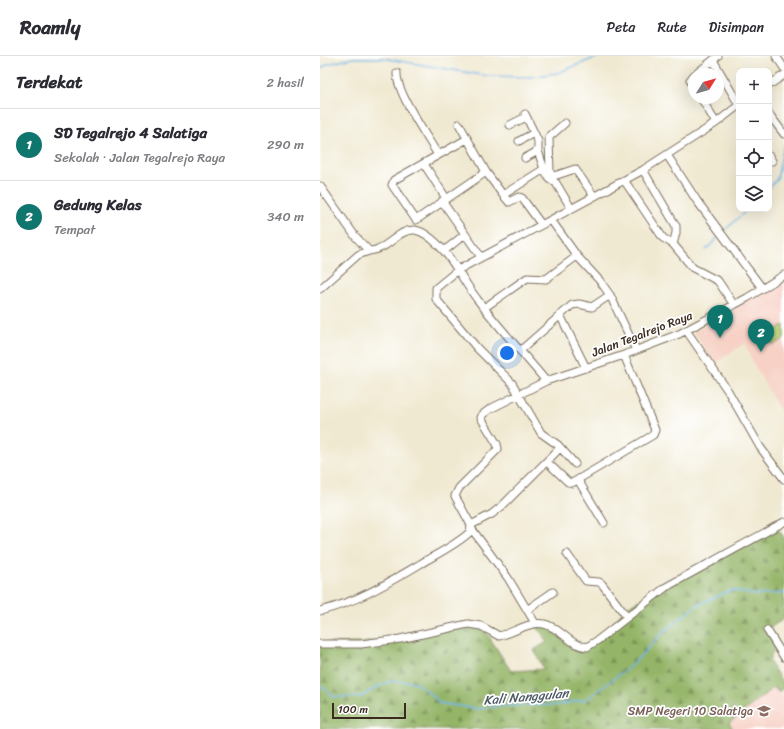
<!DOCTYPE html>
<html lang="id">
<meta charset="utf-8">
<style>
:root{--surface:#fff;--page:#f2f2f3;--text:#2b2b33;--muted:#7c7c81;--line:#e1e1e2;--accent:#0f766e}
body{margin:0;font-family:Sriracha,sans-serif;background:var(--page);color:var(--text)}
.controls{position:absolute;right:12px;top:12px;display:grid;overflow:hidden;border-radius:8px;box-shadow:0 4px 16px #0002}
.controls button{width:36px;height:36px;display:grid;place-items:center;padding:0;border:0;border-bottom:1px solid var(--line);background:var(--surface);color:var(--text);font:20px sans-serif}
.compass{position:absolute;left:368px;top:12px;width:36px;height:36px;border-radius:50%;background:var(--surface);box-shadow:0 4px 16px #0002;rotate:53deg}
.scale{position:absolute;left:12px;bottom:10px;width:74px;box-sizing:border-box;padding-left:4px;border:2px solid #3b2a1e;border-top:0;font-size:11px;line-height:14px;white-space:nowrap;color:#3b2a1e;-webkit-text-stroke:3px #fff;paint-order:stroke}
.you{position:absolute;left:187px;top:297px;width:14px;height:14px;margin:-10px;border:3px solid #fff;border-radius:50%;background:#1a73e8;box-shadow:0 0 0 6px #1a73e833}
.badge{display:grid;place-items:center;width:26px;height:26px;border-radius:50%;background:var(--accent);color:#fff;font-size:13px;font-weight:700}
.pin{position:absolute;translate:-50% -33px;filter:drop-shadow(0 1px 2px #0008)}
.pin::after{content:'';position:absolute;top:21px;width:14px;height:12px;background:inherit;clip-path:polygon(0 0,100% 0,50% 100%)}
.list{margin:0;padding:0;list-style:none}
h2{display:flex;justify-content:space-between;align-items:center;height:52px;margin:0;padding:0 16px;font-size:17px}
h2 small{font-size:13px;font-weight:400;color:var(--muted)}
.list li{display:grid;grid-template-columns:26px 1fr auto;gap:12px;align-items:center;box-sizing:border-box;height:72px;padding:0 16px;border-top:1px solid var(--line)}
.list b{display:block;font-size:15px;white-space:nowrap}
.list p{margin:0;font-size:13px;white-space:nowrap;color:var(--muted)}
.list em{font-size:13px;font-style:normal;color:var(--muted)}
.icon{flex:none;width:22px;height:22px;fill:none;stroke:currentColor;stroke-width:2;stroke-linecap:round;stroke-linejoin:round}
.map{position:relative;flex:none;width:464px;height:673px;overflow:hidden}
header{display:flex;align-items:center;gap:24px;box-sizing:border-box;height:56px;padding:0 20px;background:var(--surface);border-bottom:1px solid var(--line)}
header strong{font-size:19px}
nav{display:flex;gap:22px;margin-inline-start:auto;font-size:14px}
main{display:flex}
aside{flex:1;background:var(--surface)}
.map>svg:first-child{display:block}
.built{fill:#f7d1c6}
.grass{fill:#bbd378;stroke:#7b7e4b}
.forest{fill:url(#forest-firs);stroke:#687043}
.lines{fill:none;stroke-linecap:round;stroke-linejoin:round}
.stream{stroke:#72b6e8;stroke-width:1.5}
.minor-casing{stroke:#7a6d5d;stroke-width:9}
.minor{stroke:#fff;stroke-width:7}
.labels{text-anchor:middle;stroke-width:3.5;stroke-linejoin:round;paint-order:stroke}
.street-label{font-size:12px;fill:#3b2a1e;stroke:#fff}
.education-label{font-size:12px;fill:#785e54;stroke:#fff;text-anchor:end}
.water-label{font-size:13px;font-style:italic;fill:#4e5b65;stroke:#fff}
</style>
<header>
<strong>Roamly</strong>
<nav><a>Peta</a><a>Rute</a><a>Disimpan</a></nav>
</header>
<main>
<aside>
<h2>Terdekat<small>2 hasil</small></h2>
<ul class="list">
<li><span class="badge">1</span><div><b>SD Tegalrejo 4 Salatiga</b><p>Sekolah · Jalan Tegalrejo Raya</p></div><em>290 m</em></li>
<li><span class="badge">2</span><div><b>Gedung Kelas</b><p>Tempat</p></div><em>340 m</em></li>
</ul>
</aside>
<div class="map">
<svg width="464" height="673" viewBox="0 0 464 673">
<defs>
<pattern id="forest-firs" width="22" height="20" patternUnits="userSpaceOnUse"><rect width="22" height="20" fill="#94b568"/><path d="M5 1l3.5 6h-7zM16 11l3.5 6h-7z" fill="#7a9355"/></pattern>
</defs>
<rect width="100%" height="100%" fill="#fff"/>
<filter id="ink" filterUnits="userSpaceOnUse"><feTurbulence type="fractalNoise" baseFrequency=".025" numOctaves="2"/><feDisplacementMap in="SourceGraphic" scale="8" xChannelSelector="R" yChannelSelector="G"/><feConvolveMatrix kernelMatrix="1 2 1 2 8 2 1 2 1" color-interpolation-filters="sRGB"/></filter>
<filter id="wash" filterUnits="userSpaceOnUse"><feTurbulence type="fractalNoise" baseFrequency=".012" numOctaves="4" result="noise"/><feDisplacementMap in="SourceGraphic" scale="16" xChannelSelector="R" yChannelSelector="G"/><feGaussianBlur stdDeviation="0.9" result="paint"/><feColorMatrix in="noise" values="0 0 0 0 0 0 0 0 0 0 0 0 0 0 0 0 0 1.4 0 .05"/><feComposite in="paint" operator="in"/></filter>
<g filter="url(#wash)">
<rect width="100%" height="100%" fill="#f0e9d1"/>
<path class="built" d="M464,223V362L433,307L425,287L395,307L374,276Z
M455,631L464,643V673H413L408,667Z"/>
<path class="grass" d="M464,269V283L453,289L447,279Z"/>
<path class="forest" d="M457,472L464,481V563L446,574L456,590L449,605L464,629V632L458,636L454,631L409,667L413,673H0V587H42L148,570L166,576L191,615L224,613L214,594L227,586L216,569H222L265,589L282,583L301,557L312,548Z"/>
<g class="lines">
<path class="stream" d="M0,13L8,8L33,2H62L168,20L210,21L237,17L280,0
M449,132L457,123L464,90
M404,175L428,153
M386,194L400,179
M0,629L14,641H41L57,631L72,625L95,626L114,641L119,647L159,653L178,650L237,649L267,643L313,608L344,575L376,550L411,534L435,539L464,537"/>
</g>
</g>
<g filter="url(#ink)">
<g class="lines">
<g class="minor-casing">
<path id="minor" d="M456,0L464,12
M393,4L419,49
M77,17C76,36 108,82 118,99
M376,18L398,0
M374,19L370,24L374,31
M449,29L464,19
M381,42L396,67
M205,58L218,85V95L224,113L229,122L236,127L251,152
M449,58L464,78
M245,67L229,81L230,117L234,120L255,113L274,140
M139,68L166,116L183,139L224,113
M190,69L206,61
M147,83L74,124L72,129L96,164L166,116
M199,85L214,77
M347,99L377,145L442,232
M449,100L452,105
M205,102L218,95
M104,108L126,142
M323,114L356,170V177L353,188L373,212L398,225L414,249
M304,124L343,182L353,188
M0,130L35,180L49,195C69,194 77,173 95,174C106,176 117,187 124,195C137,210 145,228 157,243C179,272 204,298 226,325
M183,139L189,146L199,141L202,142L221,168
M122,145L161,201
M231,164L257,200L280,225L290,239L316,294
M124,195L144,179
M0,233L38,199L49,195
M164,252L207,222L226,223L257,200
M240,259L266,312
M366,274L408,335L440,391L464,423
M201,294L252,249L259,248L272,251L290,239
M227,406L248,426L252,427L333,379L335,374L304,299
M255,408L238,389L221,377L192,327L157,292L116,243V232L138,214L323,114L396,67L419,49
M258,424L284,467
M151,469L172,458L182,450L240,392
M151,472L188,522L215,567
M247,498L266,525L279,526L282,528L307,561
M207,554L233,536
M0,555C37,546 68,527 100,508C117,498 136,489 150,476L151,469L135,440L139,432L178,393L177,388L161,362L162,359L170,353L226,325L304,299L359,278L427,242L464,219
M447,574L464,601
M0,588H41L80,583L148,568L161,570L179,580C194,577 209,565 224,568C240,571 250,590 267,591L278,584L346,531L464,466"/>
</g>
<use href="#minor" class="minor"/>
</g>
</g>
<defs>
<g id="school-bare" transform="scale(1.08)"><path d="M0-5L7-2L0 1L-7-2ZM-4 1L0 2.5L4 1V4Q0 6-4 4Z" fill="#8d6e63" stroke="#fff" stroke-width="2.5" paint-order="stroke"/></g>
</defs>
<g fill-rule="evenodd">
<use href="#school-bare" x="444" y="655"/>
</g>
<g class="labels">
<g class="street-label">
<text transform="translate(322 278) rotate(-21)" y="4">Jalan Tegalrejo Raya</text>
</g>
<g class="education-label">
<text x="433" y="659">SMP Negeri 10 Salatiga</text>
</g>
<g class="water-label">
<text transform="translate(206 640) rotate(-5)" y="5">Kali Nanggulan</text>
</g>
</g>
</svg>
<div class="controls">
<button>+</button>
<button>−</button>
<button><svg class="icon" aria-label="locate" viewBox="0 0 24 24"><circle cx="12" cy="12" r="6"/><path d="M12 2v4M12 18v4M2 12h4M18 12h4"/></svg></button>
<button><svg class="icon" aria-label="layers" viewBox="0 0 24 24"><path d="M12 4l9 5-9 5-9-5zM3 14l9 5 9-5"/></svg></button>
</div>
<svg class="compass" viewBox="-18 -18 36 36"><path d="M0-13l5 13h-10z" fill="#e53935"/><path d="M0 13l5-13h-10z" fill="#7c7c81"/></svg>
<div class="scale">100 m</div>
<div class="you"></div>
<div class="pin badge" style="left:400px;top:282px">1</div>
<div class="pin badge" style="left:441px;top:296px">2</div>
</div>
</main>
